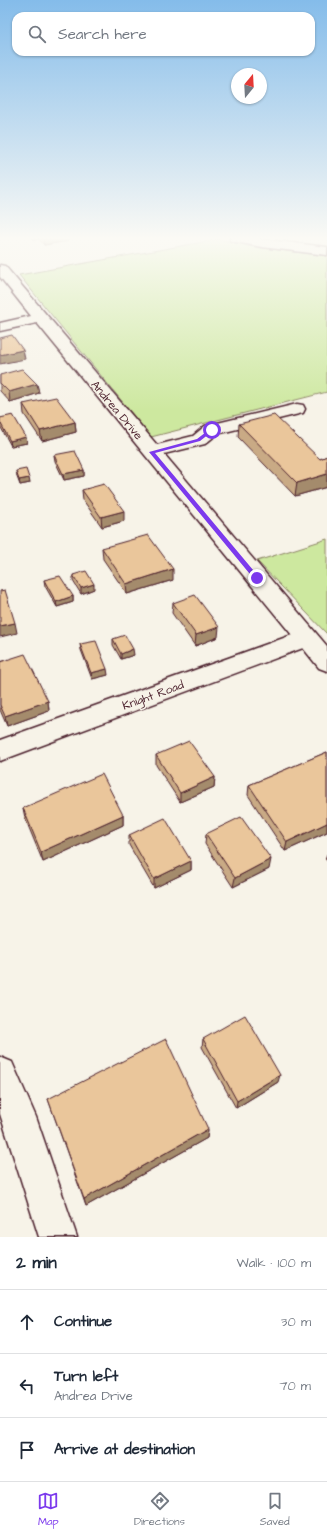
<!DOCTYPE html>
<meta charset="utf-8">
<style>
:root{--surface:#fff;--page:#f2f2f3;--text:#1f2937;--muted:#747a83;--line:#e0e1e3;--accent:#7c3aed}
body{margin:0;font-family:"Architects Daughter",sans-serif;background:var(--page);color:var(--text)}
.compass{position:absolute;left:231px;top:68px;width:36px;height:36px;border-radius:50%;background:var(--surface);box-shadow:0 1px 3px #0004;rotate:18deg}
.stop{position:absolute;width:12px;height:12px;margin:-9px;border:3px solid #7c3aed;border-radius:50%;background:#fff}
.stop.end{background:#7c3aed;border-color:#fff;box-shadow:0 1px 4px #0008}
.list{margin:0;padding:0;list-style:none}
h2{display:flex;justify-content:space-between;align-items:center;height:52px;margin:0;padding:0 16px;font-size:17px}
h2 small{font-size:13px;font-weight:400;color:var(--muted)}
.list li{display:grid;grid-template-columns:26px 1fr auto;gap:12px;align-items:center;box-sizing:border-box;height:64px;padding:0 16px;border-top:1px solid var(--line)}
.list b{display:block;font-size:15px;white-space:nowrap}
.list p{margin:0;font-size:13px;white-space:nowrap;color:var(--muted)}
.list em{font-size:13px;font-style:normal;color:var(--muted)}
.icon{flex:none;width:22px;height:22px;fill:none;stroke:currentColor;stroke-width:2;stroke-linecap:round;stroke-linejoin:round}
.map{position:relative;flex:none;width:327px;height:1237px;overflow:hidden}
.search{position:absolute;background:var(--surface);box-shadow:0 1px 3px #0004;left:12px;right:12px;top:12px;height:44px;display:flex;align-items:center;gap:10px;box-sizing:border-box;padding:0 14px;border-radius:12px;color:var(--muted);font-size:15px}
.sheet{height:244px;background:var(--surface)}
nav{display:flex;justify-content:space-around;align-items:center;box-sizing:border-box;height:56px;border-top:1px solid var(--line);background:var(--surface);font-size:11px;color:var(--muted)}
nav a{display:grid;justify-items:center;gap:2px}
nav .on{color:var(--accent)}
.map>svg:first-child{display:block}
.green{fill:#cde89f;stroke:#8c8465}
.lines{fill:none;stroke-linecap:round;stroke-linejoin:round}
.minor-casing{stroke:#4a1f2b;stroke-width:3}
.minor{fill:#f7f3e8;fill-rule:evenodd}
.wall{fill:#c9aa85;stroke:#4a1f2b}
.shaded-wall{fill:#a48b6c;stroke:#4a1f2b}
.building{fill:#eac69b;stroke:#4a1f2b}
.route{fill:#7c3aed}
.labels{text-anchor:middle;stroke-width:3;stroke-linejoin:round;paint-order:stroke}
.street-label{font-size:12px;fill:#4a1f2b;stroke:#f7f3e8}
</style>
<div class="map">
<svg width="327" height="1237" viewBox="0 0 327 1237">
<rect width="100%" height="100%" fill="#f7f3e8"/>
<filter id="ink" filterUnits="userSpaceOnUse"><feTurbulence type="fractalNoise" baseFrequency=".025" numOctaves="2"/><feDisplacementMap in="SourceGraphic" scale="8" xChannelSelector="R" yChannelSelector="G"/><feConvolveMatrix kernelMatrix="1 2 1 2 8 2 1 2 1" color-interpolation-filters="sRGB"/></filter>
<g filter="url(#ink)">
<path class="green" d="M220,239L248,246L327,256V392L151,437L19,275Z
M327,539V634L257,561Z"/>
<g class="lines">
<g class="minor-casing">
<path id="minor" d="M229,238H252L327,247V255L262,247L231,241Z
M0,265L5,266L157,445L193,436L205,426L297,404L303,405L305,409L303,413L217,434L205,444L164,454L327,646V671L319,668L303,648L0,761V740L292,635L37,323L0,331V323L31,316L0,277Z
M0,1057L12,1062L36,1117L77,1237H39L0,1114Z"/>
</g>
<use href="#minor" class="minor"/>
</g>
<path class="wall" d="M32,238H67L68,241L44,245L39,239L35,240Z
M0,375L37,384L39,393L10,402L0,391Z
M23,404L75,422L76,432L42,441L24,414Z
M0,418L27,443L11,446L0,426Z
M239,424L320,459L327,456V487L295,496L238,437Z
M54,455L84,470V476L64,480L55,461Z
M16,471L30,483L20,485L17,477Z
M82,490L124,521L102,527L83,500Z
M102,548L173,580L127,594L103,559Z
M73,575L94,589L81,594L73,581Z
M44,580L73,596V602L57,607L45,586Z
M173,603L218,637L195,646L172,613Z
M113,639L134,655L121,659L113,645Z
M80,644L108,675L92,679L81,650Z
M0,662L48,701L49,711L7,726L0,710Z
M327,752V832L285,851L248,795L249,785Z
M156,755L215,777L214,787L180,802L156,765Z
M23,808L123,815V825L43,862L25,818Z
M206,834L269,869L233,887L205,844Z
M129,835L191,861V870L154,888L129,845Z
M327,854V861L325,859Z
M203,1039L278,1082L236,1108L202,1047Z
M48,1099L208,1129L207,1138L86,1206Z"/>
<path class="shaded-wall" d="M35,238H39V239L35,240Z
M43,238H67L68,241L44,245Z
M23,350L25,359L0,364V355Z
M37,384L39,393L10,402L9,392Z
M75,422L76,432L42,441L40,431Z
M26,437L27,443L11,446L10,441Z
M84,470V476L64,480L63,474Z
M327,474V487L295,496L297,483Z
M29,478L30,483L20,485L19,480Z
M124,511V521L102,527L101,517Z
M173,569V580L127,594L126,584Z
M94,584V589L81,594V588Z
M73,596V602L57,607L56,602Z
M15,623L17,633L0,637V626Z
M219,627L218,637L195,646L196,635Z
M133,649L134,655L121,659V654Z
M107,669L108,675L92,679L91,673Z
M48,701L49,711L7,726L5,716Z
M215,777L214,787L180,802V793Z
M123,815V825L43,862L41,852Z
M327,823V832L285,851L287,842Z
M271,859L269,869L233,887L235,878Z
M191,861V870L154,888V879Z
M280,1075L278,1082L236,1108L237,1101Z
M208,1129L207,1138L86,1206L84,1199Z"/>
<path class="building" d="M12,335L23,350L0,355V338Z
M22,369L37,384L9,392L0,383V375Z
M56,397L75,422L40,431L23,404Z
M13,415L26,437L10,441L0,422V418Z
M274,415L320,459L327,456V474L297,483L239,424Z
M75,451L84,470L63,474L54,455Z
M26,469L29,478L19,480L16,471Z
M104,484L124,511L101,517L82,490Z
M148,535L173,569L126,584L102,548Z
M86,571L94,584L81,588L73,575Z
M60,576L73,596L56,602L44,580Z
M5,590L15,623L0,626V591Z
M195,595L219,627L196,635L173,603Z
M125,635L133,649L121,654L113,639Z
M96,641L107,669L91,673L80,644Z
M25,654L48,701L5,716L0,705V662Z
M189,741L215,777L180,793L156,755Z
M327,752V823L287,842L249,785Z
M102,774L123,815L41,852L23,808Z
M241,817L271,859L235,878L206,834Z
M165,818L191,861L154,879L129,835Z
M245,1015L280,1075L237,1101L203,1039Z
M166,1039L208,1129L84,1199L48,1099Z"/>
</g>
<linearGradient id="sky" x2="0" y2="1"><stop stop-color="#84bcea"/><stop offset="0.58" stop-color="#fbfaf5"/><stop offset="1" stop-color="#fbfaf5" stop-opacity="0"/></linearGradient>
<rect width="327" height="411" fill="url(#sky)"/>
<path class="route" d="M210,429L214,430L200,441L155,453L259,577V579H254L149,452L197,439Z"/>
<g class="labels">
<g class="street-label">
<text transform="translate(117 410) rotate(50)" y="4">Andrea Drive</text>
<text transform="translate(153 695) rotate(-20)" y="4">Knight Road</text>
</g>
</g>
</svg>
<svg class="compass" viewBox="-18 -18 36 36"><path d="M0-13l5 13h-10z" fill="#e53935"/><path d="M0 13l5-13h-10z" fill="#747a83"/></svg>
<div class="stop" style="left:212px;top:430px"></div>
<div class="stop end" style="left:257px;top:578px"></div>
<div class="search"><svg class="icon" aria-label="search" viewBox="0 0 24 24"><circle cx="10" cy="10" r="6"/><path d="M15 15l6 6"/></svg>Search here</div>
</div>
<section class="sheet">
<h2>2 min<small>Walk · 100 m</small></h2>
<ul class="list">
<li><svg class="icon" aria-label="ahead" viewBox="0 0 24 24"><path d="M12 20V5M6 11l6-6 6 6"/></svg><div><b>Continue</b></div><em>30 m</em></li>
<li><svg class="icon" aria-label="left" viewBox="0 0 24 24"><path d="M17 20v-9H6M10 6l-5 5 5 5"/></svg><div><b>Turn left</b><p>Andrea Drive</p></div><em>70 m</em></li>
<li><svg class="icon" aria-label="arrive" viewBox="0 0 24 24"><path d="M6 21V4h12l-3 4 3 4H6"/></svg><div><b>Arrive at destination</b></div></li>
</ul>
</section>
<nav>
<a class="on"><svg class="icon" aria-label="map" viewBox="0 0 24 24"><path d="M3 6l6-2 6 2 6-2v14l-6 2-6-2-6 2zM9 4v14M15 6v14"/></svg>Map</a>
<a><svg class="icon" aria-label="directions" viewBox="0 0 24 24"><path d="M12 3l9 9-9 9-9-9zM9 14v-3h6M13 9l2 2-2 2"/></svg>Directions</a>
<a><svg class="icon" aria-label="saved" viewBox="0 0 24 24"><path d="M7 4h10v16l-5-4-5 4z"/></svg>Saved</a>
</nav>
